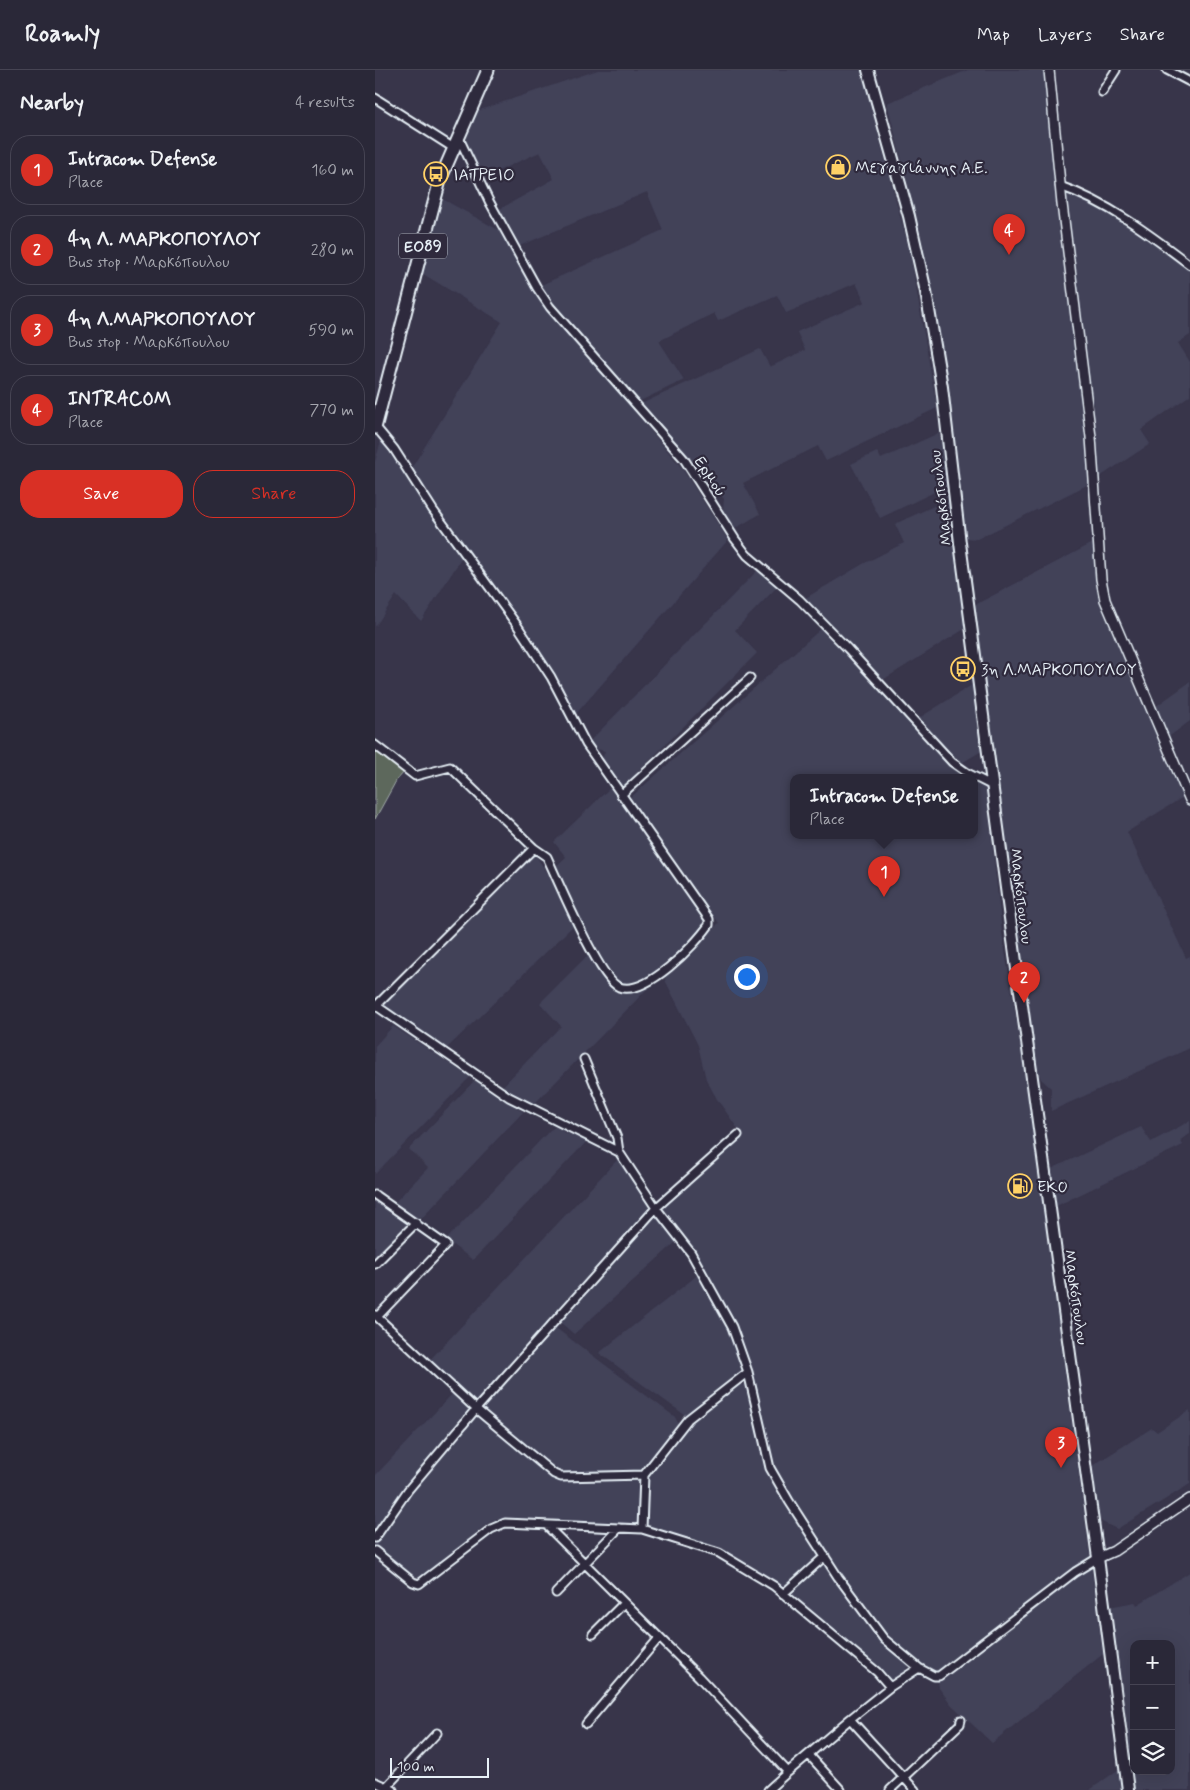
<!DOCTYPE html>
<meta charset="utf-8">
<style>
:root{--surface:#2a2838;--page:#323040;--text:#f1f3f6;--muted:#a5a6ae;--line:#464453;--accent:#d93025}
body{margin:0;font-family:Mynerve,sans-serif;background:var(--page);color:var(--text)}
.controls{position:absolute;right:15px;bottom:15px;display:grid;overflow:hidden;border-radius:10px;box-shadow:0 5px 20px #0002}
.controls button{width:45px;height:45px;display:grid;place-items:center;padding:0;border:0;border-bottom:1px solid var(--line);background:var(--surface);color:var(--text);font:25px sans-serif}
.scale{position:absolute;left:15px;bottom:12px;width:99px;box-sizing:border-box;padding-left:5px;border:2px solid #e8f1f8;border-top:0;font-size:14px;line-height:18px;white-space:nowrap;color:#e8f1f8;-webkit-text-stroke:4px #2f2a3d;paint-order:stroke}
.you{position:absolute;left:371px;top:906px;width:18px;height:18px;margin:-12px;border:4px solid #fff;border-radius:50%;background:#1a73e8;box-shadow:0 0 0 8px #1a73e833}
.badge{display:grid;place-items:center;width:32px;height:32px;border-radius:50%;background:var(--accent);color:#fff;font-size:16px;font-weight:700}
.pin{position:absolute;translate:-50% -41px;filter:drop-shadow(0 1px 2px #0008)}
.pin::after{content:'';position:absolute;top:26px;width:18px;height:15px;background:inherit;clip-path:polygon(0 0,100% 0,50% 100%)}
.popup{position:absolute;left:415px;top:704px;width:188px;height:65px;box-sizing:border-box;display:grid;place-content:center;border-radius:10px;background:var(--surface);filter:drop-shadow(0 1px 4px #0005);font-size:16px;white-space:nowrap;color:var(--muted)}
.popup b{font-size:19px;color:var(--text)}
.popup::after{content:'';position:absolute;left:50%;top:100%;margin-left:-10px;border:10px solid transparent;border-top-color:var(--surface)}
.list{margin:0;padding:0;list-style:none}
h2{display:flex;justify-content:space-between;align-items:center;height:65px;margin:0;padding:0 20px;font-size:21px}
h2 small{font-size:16px;font-weight:400;color:var(--muted)}
.list li{display:grid;grid-template-columns:32px 1fr auto;gap:15px;align-items:center;box-sizing:border-box;height:70px;margin:0 10px 10px;padding:0 10px;border:1px solid var(--line);border-radius:20px}
.list b{display:block;font-size:19px;white-space:nowrap}
.list p{margin:0;font-size:16px;white-space:nowrap;color:var(--muted)}
.list em{font-size:16px;font-style:normal;color:var(--muted)}
.actions{display:flex;gap:10px;padding:15px 20px}
.actions a{flex:1;padding:11px 0;border:1px solid var(--accent);border-radius:20px;text-align:center;font-size:18px;color:var(--accent)}
.actions .main{background:var(--accent);color:#fff}
.icon{flex:none;width:28px;height:28px;fill:none;stroke:currentColor;stroke-width:2;stroke-linecap:round;stroke-linejoin:round}
.map{position:relative;flex:none;width:815px;height:1720px;overflow:hidden}
header{display:flex;align-items:center;gap:30px;box-sizing:border-box;height:70px;padding:0 25px;background:var(--surface);border-bottom:1px solid var(--line)}
header strong{font-size:24px}
nav{display:flex;gap:28px;margin-inline-start:auto;font-size:18px}
main{display:flex}
aside{flex:1;background:var(--surface)}
.map>svg:first-child{display:block}
.built{fill:#424259;fill-rule:evenodd}
.green{fill:#5d675b;stroke:#a2acaa}
.lines{fill:none;stroke-linecap:round;stroke-linejoin:round}
.minor-casing{stroke:#e8f1f8;stroke-width:11}
.tertiary-casing{stroke:#e8f1f8;stroke-width:12}
.secondary-casing{stroke:#e8f1f8;stroke-width:14}
.primary-casing{stroke:#e8f1f8;stroke-width:15}
.minor{stroke:#2f2a3d;stroke-width:7}
.tertiary{stroke:#2f2a3d;stroke-width:9}
.secondary{stroke:#2f2a3d;stroke-width:10}
.primary{stroke:#2f2a3d;stroke-width:11}
.labels{text-anchor:middle;stroke-width:4.5;stroke-linejoin:round;paint-order:stroke}
.shield{fill:#2f2a3d;stroke:#b0b5c0;stroke-width:1}
.shield-label{font-size:15px;font-weight:bold;fill:#e8f1f8}
.poi-label{font-size:16px;fill:#e8f1f8;stroke:#2f2a3d;text-anchor:start}
.street-label{font-size:16px;fill:#e8f1f8;stroke:#2f2a3d}
</style>
<header>
<strong>Roamly</strong>
<nav><a>Map</a><a>Layers</a><a>Share</a></nav>
</header>
<main>
<aside>
<h2>Nearby<small>4 results</small></h2>
<ul class="list">
<li><span class="badge">1</span><div><b>Intracom Defense</b><p>Place</p></div><em>160 m</em></li>
<li><span class="badge">2</span><div><b>4η Λ. ΜΑΡΚΟΠΟΥΛΟΥ</b><p>Bus stop · Μαρκόπουλου</p></div><em>280 m</em></li>
<li><span class="badge">3</span><div><b>4η Λ.ΜΑΡΚΟΠΟΥΛΟΥ</b><p>Bus stop · Μαρκόπουλου</p></div><em>590 m</em></li>
<li><span class="badge">4</span><div><b>INTRACOM</b><p>Place</p></div><em>770 m</em></li>
</ul>
<div class="actions"><a class="main">Save</a><a>Share</a></div>
</aside>
<div class="map">
<svg width="815" height="1720" viewBox="0 0 815 1720">
<rect width="100%" height="100%" fill="#38354a"/>
<filter id="ink" filterUnits="userSpaceOnUse"><feTurbulence type="fractalNoise" baseFrequency=".02" numOctaves="2"/><feDisplacementMap in="SourceGraphic" scale="10" xChannelSelector="R" yChannelSelector="G"/><feConvolveMatrix kernelMatrix="1 2 1 2 8 2 1 2 1" color-interpolation-filters="sRGB"/></filter>
<g filter="url(#ink)">
<path class="built" d="M223,0H486L535,183L562,338L451,391L443,376L368,413L385,444L359,459L348,441L349,429L266,334L385,279L395,297L430,280L422,262L490,232L481,213L411,243L402,225L343,251L339,243L284,271L309,310L265,331L193,252L164,216L288,160L272,122L142,177L123,140L179,109L165,82L105,109L91,72L96,43Z
M593,0H669L679,109L703,286L714,401V414L602,469L591,468L565,264L546,166L512,33Z
M688,120H695L755,154L815,197V265L803,273L815,292V325L766,360L775,374L723,408L718,330L716,318L712,320L706,250Z
M64,127L127,162L171,236L306,397L353,470L199,646L168,586L36,399L127,252L45,202Z
M564,363L572,416L505,448L476,394L502,382L506,389Z
M6,371L88,486L46,551L21,525L0,557V392Z
M574,429L591,558L506,611L429,529L488,494L529,473L520,454Z
M718,473L722,520L729,543L757,601L808,727L752,762L811,888L815,886V978L676,1041V1018L666,1009L658,991L596,537Z
M383,500L403,516L360,560L382,583L246,719L226,693L230,681L222,679L215,671Z
M448,557L546,667L571,692L596,708H419V766H599V710L611,717L627,863L648,990L728,1584L617,1673L576,1634L564,1618L563,1610L551,1597L539,1588L527,1604L514,1612L503,1598L399,1513L344,1477L268,1458L271,1406L315,1350L361,1316L372,1314L376,1328L382,1323L372,1288L366,1291V1299L362,1308L314,1345H310L224,1283L329,1200L316,1176L286,1136L368,1066L342,1029L331,1009L323,975L290,910L292,904L344,853L254,729Z
M815,612V651L792,668L780,637Z
M597,615L608,680L585,694L541,650Z
M235,718L332,854L278,904L281,910L155,1038L126,1018L186,956L165,933L214,884L199,855L71,979L5,934L159,783L173,804L191,787L179,772Z
M18,956L95,1007L0,1104V976Z
M100,1010L148,1042L43,1152L18,1134L53,1098L34,1079Z
M815,1051V1064L805,1070L808,1075L679,1137L674,1100L766,1057L776,1072Z
M182,1056L190,1063L214,1069L98,1190L71,1170L175,1060Z
M243,1089L301,1172L199,1264L180,1248L102,1335L53,1292Z
M0,1130L37,1157L0,1196Z
M178,1256L300,1347L305,1357L265,1404L197,1403L187,1405L106,1337Z
M80,1321L178,1405L268,1407L265,1457L121,1449L109,1456L55,1502L45,1508L36,1505L0,1478V1406Z
M815,1340V1414L742,1459L725,1451L717,1396L777,1358L782,1362Z
M815,1502V1720H759L734,1537L760,1532L762,1535ZM759,1574H796V1701H759Z
M744,1699L747,1720H715Z"/>
<path class="green" d="M0,678L30,701L21,711L0,749Z"/>
<g class="lines">
<g class="minor-casing">
<path id="minor" d="M792,0L815,12
M727,22L741,0
M0,28L77,77
M83,66L114,131L162,218L175,237L309,389L360,469L372,485L425,530L473,579L577,692L594,704L618,716
M685,116C732,132 776,165 815,195
M0,356L19,379L58,440L142,555L176,607L211,674L334,849V855C320,875 271,927 244,917C224,909 183,811 172,787L159,778
M0,675L40,706L75,697L159,778L1,936
M246,725L375,608
M0,935L134,1027L244,1082L281,1138L316,1183L357,1257L373,1302L313,1349L269,1405L267,1459
M209,989L242,1068L244,1082
M0,1125L71,1175L2,1247
M0,1194L41,1153
M0,1245L101,1339L179,1404L186,1407L269,1405
M373,1302L395,1398L414,1431L463,1507L509,1569L544,1598L559,1606H564L700,1502L723,1488
M172,1456L324,1607L413,1702L475,1649
M0,1468L33,1420L101,1339L281,1138L363,1065
M0,1481L38,1512L44,1514L116,1459L130,1453L267,1459L344,1483L399,1516L502,1602L515,1617
M181,1523L244,1458
M408,1524L450,1486
M218,1564L249,1533
M211,1654L284,1568
M434,1685L466,1720
M0,1712L18,1720
M11,1717L62,1663
M393,1720L413,1702
M515,1720L585,1654L586,1650
M540,1720L475,1649L515,1617L544,1598"/>
</g>
<g class="tertiary-casing">
<path id="tertiary" d="M674,0L687,134L716,367L726,509L730,530L815,730
M723,1488L739,1481L815,1429"/>
</g>
<g class="secondary-casing">
<path id="secondary" d="M493,0L534,146L551,222L567,317L585,473L635,848L723,1488L753,1720"/>
</g>
<g class="primary-casing">
<path id="primary" d="M0,358L65,110L113,0"/>
</g>
<use href="#minor" class="minor"/>
<use href="#tertiary" class="tertiary"/>
<use href="#secondary" class="secondary"/>
<use href="#primary" class="primary"/>
</g>
</g>
<defs>
<g id="shop-ring" transform="scale(1.25)"><circle r="9.5" fill="#2f2a3d" stroke="#ffd166" stroke-width="1.5"/><path d="M-5-2.5h2.3a2.7 3.5 0 0 1 5.4 0H5L5.5 6h-11ZM-1.5-2.5h3a1.5 2.3 0 0 0-3 0Z" fill="#ffd166"/></g>
<g id="bus-ring" transform="scale(1.25)"><circle r="9.5" fill="#2f2a3d" stroke="#ffd166" stroke-width="1.5"/><path d="M-5-6H5V4H4V6H2V4H-2V6H-4V4H-5ZM-3.5-4V0h7V-4ZM-3.5 1.2v1.5H-2V1.2ZM2 1.2v1.5H3.5V1.2Z" fill="#ffd166"/></g>
<g id="fuel-ring" transform="scale(1.25)"><circle r="9.5" fill="#2f2a3d" stroke="#ffd166" stroke-width="1.5"/><path d="M-5.5-6h7V0h2V4h1.3V-2.5L3-4.5l.8-.8L6-3V5H2.5V1h-1V6h-7ZM-4.2-4.7v3.2H.2V-4.7Z" fill="#ffd166"/></g>
</defs>
<g fill-rule="evenodd">
<use href="#shop-ring" x="463" y="97"/>
<use href="#bus-ring" x="61" y="104"/>
<use href="#bus-ring" x="588" y="599"/>
<use href="#fuel-ring" x="645" y="1116"/>
</g>
<g class="labels">
<rect class="shield" x="24" y="163.5" width="48" height="25" rx="4"/>
<g class="shield-label">
<text x="48" y="181">ΕΟ89</text>
</g>
<g class="poi-label">
<text x="480" y="103">Μεγαγιάννης Α.Ε.</text>
<text x="78" y="110">ΙΑΤΡΕΙΟ</text>
<text x="606" y="605">3η Λ.ΜΑΡΚΟΠΟΥΛΟΥ</text>
<text x="662" y="1122">EKO</text>
</g>
<g class="street-label">
<text transform="translate(336 406) rotate(57)" y="6">Ερμού</text>
<text transform="translate(565 428) rotate(-97)" y="6">Μαρκόπουλου</text>
<text transform="translate(647 826) rotate(83)" y="6">Μαρκόπουλου</text>
<text transform="translate(702 1227) rotate(82)" y="6">Μαρκόπουλου</text>
</g>
</g>
</svg>
<div class="controls">
<button>+</button>
<button>−</button>
<button><svg class="icon" aria-label="layers" viewBox="0 0 24 24"><path d="M12 4l9 5-9 5-9-5zM3 14l9 5 9-5"/></svg></button>
</div>
<div class="scale">100 m</div>
<div class="you"></div>
<div class="pin badge" style="left:509px;top:827px">1</div>
<div class="popup"><b>Intracom Defense</b>Place</div>
<div class="pin badge" style="left:649px;top:933px">2</div>
<div class="pin badge" style="left:686px;top:1398px">3</div>
<div class="pin badge" style="left:634px;top:185px">4</div>
</div>
</main>
